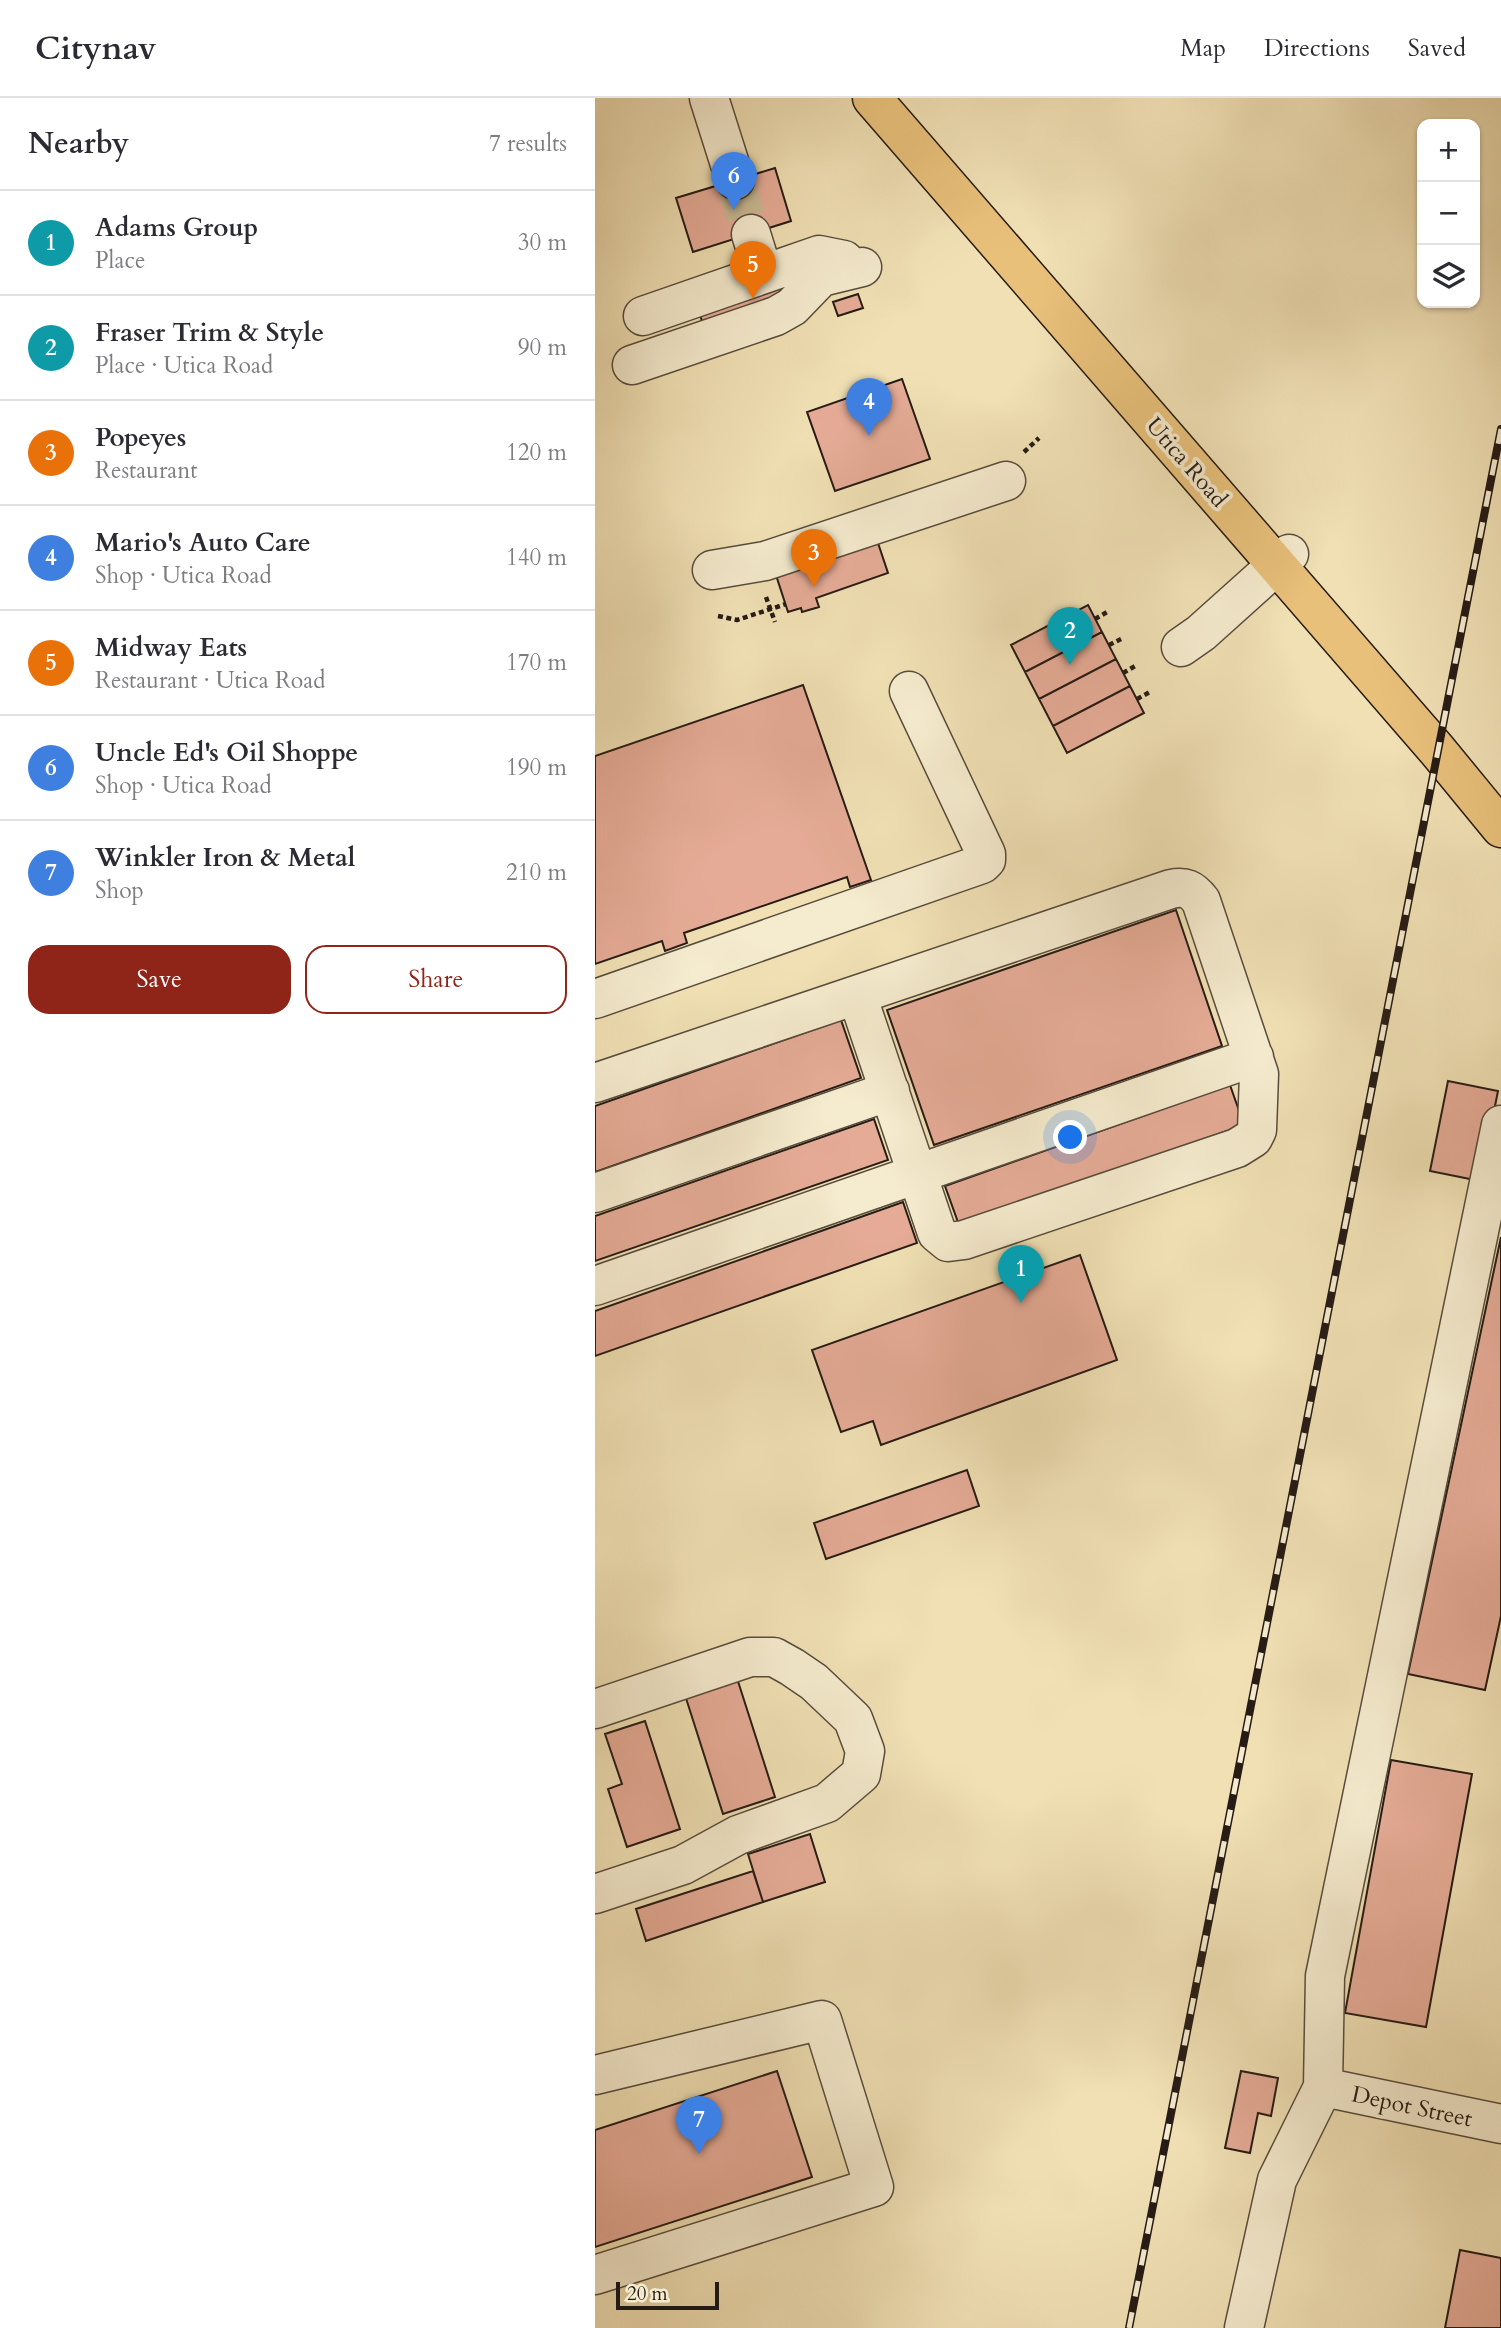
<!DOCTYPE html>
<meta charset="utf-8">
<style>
:root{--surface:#fff;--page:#f2f2f3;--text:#2b2b33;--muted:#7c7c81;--line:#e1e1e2;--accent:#8f2418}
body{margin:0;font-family:Cardo,serif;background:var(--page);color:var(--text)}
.controls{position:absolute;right:21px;top:21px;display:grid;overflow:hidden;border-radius:14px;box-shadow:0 2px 5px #0004}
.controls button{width:63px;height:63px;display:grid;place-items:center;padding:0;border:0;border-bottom:2px solid var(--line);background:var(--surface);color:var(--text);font:35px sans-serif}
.scale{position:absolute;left:21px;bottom:18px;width:103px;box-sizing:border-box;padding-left:7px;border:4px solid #261b15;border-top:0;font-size:19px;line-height:24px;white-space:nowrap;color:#261b15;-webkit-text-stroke:5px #f5ebce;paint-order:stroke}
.you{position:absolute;left:476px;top:1040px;width:24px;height:24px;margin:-18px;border:5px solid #fff;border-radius:50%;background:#1a73e8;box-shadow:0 0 0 10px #1a73e833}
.badge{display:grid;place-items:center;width:46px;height:46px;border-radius:50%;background:var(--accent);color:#fff;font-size:23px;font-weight:700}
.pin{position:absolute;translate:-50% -58px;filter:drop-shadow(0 2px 4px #0008)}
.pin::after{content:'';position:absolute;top:37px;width:24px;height:21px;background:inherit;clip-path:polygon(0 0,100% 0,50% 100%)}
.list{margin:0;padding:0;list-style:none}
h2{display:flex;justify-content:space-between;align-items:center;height:91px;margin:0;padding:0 28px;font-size:30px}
h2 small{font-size:23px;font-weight:400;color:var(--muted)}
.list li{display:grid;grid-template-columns:46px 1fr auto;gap:21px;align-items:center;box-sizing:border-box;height:105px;padding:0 28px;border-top:2px solid var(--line)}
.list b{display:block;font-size:26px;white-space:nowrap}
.list p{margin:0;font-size:23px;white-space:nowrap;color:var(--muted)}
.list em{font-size:23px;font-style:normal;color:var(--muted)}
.actions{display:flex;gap:14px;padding:21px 28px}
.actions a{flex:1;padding:16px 0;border:2px solid var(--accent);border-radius:21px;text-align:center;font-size:24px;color:var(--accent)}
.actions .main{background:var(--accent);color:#fff}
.icon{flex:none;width:38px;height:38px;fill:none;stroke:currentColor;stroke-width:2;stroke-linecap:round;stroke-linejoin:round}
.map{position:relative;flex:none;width:906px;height:2230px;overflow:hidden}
header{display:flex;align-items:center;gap:42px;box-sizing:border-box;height:98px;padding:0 35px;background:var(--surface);border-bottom:2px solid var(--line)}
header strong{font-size:33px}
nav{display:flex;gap:38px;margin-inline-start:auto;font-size:24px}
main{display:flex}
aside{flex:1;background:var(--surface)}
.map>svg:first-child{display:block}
.building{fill:#e5ab96;stroke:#261b15;stroke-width:2}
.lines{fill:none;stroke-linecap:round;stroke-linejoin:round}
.minor-tunnel{stroke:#c8b994;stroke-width:38;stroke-dasharray:38 19;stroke-linecap:butt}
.minor-casing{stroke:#584c3d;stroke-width:41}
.major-casing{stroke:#261b15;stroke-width:41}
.path{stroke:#261b15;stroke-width:4.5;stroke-dasharray:5 3.5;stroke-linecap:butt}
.minor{stroke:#f5ebce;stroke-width:38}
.major{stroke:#e8c07a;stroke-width:38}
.rail-casing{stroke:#261b15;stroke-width:8}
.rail{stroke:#f5ebce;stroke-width:5;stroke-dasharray:16;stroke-linecap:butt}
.labels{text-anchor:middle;stroke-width:7;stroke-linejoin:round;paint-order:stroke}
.street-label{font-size:23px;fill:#261b15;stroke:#f5ebce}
</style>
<header>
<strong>Citynav</strong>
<nav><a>Map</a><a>Directions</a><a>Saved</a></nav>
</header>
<main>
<aside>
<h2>Nearby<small>7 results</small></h2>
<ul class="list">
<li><span class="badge" style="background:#0f9aa8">1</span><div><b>Adams Group</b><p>Place</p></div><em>30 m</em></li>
<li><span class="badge" style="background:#0f9aa8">2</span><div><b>Fraser Trim &amp; Style</b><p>Place · Utica Road</p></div><em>90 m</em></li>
<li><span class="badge" style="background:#e8710a">3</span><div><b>Popeyes</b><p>Restaurant</p></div><em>120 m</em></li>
<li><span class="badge" style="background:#3f7fe0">4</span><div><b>Mario's Auto Care</b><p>Shop · Utica Road</p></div><em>140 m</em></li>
<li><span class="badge" style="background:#e8710a">5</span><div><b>Midway Eats</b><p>Restaurant · Utica Road</p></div><em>170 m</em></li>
<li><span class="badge" style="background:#3f7fe0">6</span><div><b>Uncle Ed's Oil Shoppe</b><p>Shop · Utica Road</p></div><em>190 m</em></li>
<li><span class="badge" style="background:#3f7fe0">7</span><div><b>Winkler Iron &amp; Metal</b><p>Shop</p></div><em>210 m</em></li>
</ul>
<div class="actions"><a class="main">Save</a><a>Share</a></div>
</aside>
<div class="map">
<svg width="906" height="2230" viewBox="0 0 906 2230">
<rect width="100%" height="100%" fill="#f0e0b4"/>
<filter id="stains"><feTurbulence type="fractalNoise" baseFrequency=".00286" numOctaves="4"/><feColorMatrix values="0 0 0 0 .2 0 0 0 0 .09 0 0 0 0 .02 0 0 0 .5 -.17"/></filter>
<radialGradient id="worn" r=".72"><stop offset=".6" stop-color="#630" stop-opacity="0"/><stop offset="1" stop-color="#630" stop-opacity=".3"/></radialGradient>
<path class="building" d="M180,70L196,123L98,154L81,100Z
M210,184L193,203L110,232L102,208Z
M263,196L268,210L243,218L238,204Z
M307,281L335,361L240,393L212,314Z
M282,442L293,475L221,500L224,509L207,514L206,510L193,514L181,477Z
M493,507L507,534L430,574L416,547Z
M507,534L521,561L444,601L430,574Z
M521,561L535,588L458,628L444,601Z
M208,587L276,782L255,789L252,779L89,835L92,845L70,853L67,843L0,866V658Z
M535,588L549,615L472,655L458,628Z
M581,812L627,948L339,1047L292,912Z
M246,922L266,980L0,1074V1008Z
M853,983L903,993L885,1083L835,1073Z
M635,987L649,1027L364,1127L350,1088Z
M279,1021L293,1062L0,1163V1118Z
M308,1104L322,1145L0,1258V1213Z
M906,1139V1518L890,1592L813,1576Z
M485,1157L522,1262L286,1347L278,1323L246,1334L217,1252Z
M372,1372L384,1408L231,1461L219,1425Z
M141,1577L180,1699L128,1716L89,1594Z
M50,1623L85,1731L32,1749L13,1691L27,1686L10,1636Z
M796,1662L877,1676L831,1929L750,1915Z
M215,1736L230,1784L168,1804L153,1756Z
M158,1773L168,1804L51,1843L41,1811Z
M182,1973L217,2079L0,2149V2032Z
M646,1973L683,1980L676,2018L663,2015L655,2055L630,2050Z
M865,2152L906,2160V2230H850Z"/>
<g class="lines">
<path class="minor-tunnel" d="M140,82L156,136"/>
<g class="minor-casing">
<path id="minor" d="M114,0L140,82
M156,136L165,165
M48,218L224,157L249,162
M37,267L181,218L197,209L226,179L267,169
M117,472L170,463L411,383
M586,549L606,535L694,456
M0,901L387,766L391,762V756L314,593
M0,985L576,791C590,788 597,791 606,803L664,976L662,1032L658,1040L642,1050L369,1142L353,1144L342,1135L262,897
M0,1095L295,993
M0,1188L659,959
M0,1611L155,1559H179L197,1569L219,1584L258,1621L270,1653L266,1676L232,1705L143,1737L88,1767L0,1796
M0,1977L227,1922L279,2089L0,2177
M728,1989L906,2026
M649,2230L682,2082L728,1989L730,1878L906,1027"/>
</g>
<g class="major-casing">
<path id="major" d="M277,0L842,652L906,730"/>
</g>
<path class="path" d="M429,354L444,340
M171,499L180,524
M123,518L142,522L191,506
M500,521L514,513
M514,547L528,540
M528,575L542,567
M542,601L555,594"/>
<use href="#minor" class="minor"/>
<use href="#major" class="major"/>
<g class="rail-casing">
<path id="rail" d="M534,2230L906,331"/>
</g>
<use href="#rail" class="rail"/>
</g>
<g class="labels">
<g class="street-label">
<text transform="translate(592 364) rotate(49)" y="8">Utica Road</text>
<text transform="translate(817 2008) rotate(12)" y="8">Depot Street</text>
</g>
</g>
<rect width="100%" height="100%" filter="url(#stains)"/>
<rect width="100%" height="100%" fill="url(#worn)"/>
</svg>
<div class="controls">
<button>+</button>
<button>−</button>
<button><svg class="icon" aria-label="layers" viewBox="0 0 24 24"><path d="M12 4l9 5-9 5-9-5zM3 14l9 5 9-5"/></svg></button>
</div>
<div class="scale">20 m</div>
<div class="you"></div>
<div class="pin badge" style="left:426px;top:1205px;background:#0f9aa8">1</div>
<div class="pin badge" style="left:475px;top:567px;background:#0f9aa8">2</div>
<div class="pin badge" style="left:219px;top:489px;background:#e8710a">3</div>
<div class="pin badge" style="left:274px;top:338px;background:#3f7fe0">4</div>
<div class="pin badge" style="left:158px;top:201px;background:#e8710a">5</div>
<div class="pin badge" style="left:139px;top:112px;background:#3f7fe0">6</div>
<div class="pin badge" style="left:104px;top:2056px;background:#3f7fe0">7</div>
</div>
</main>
